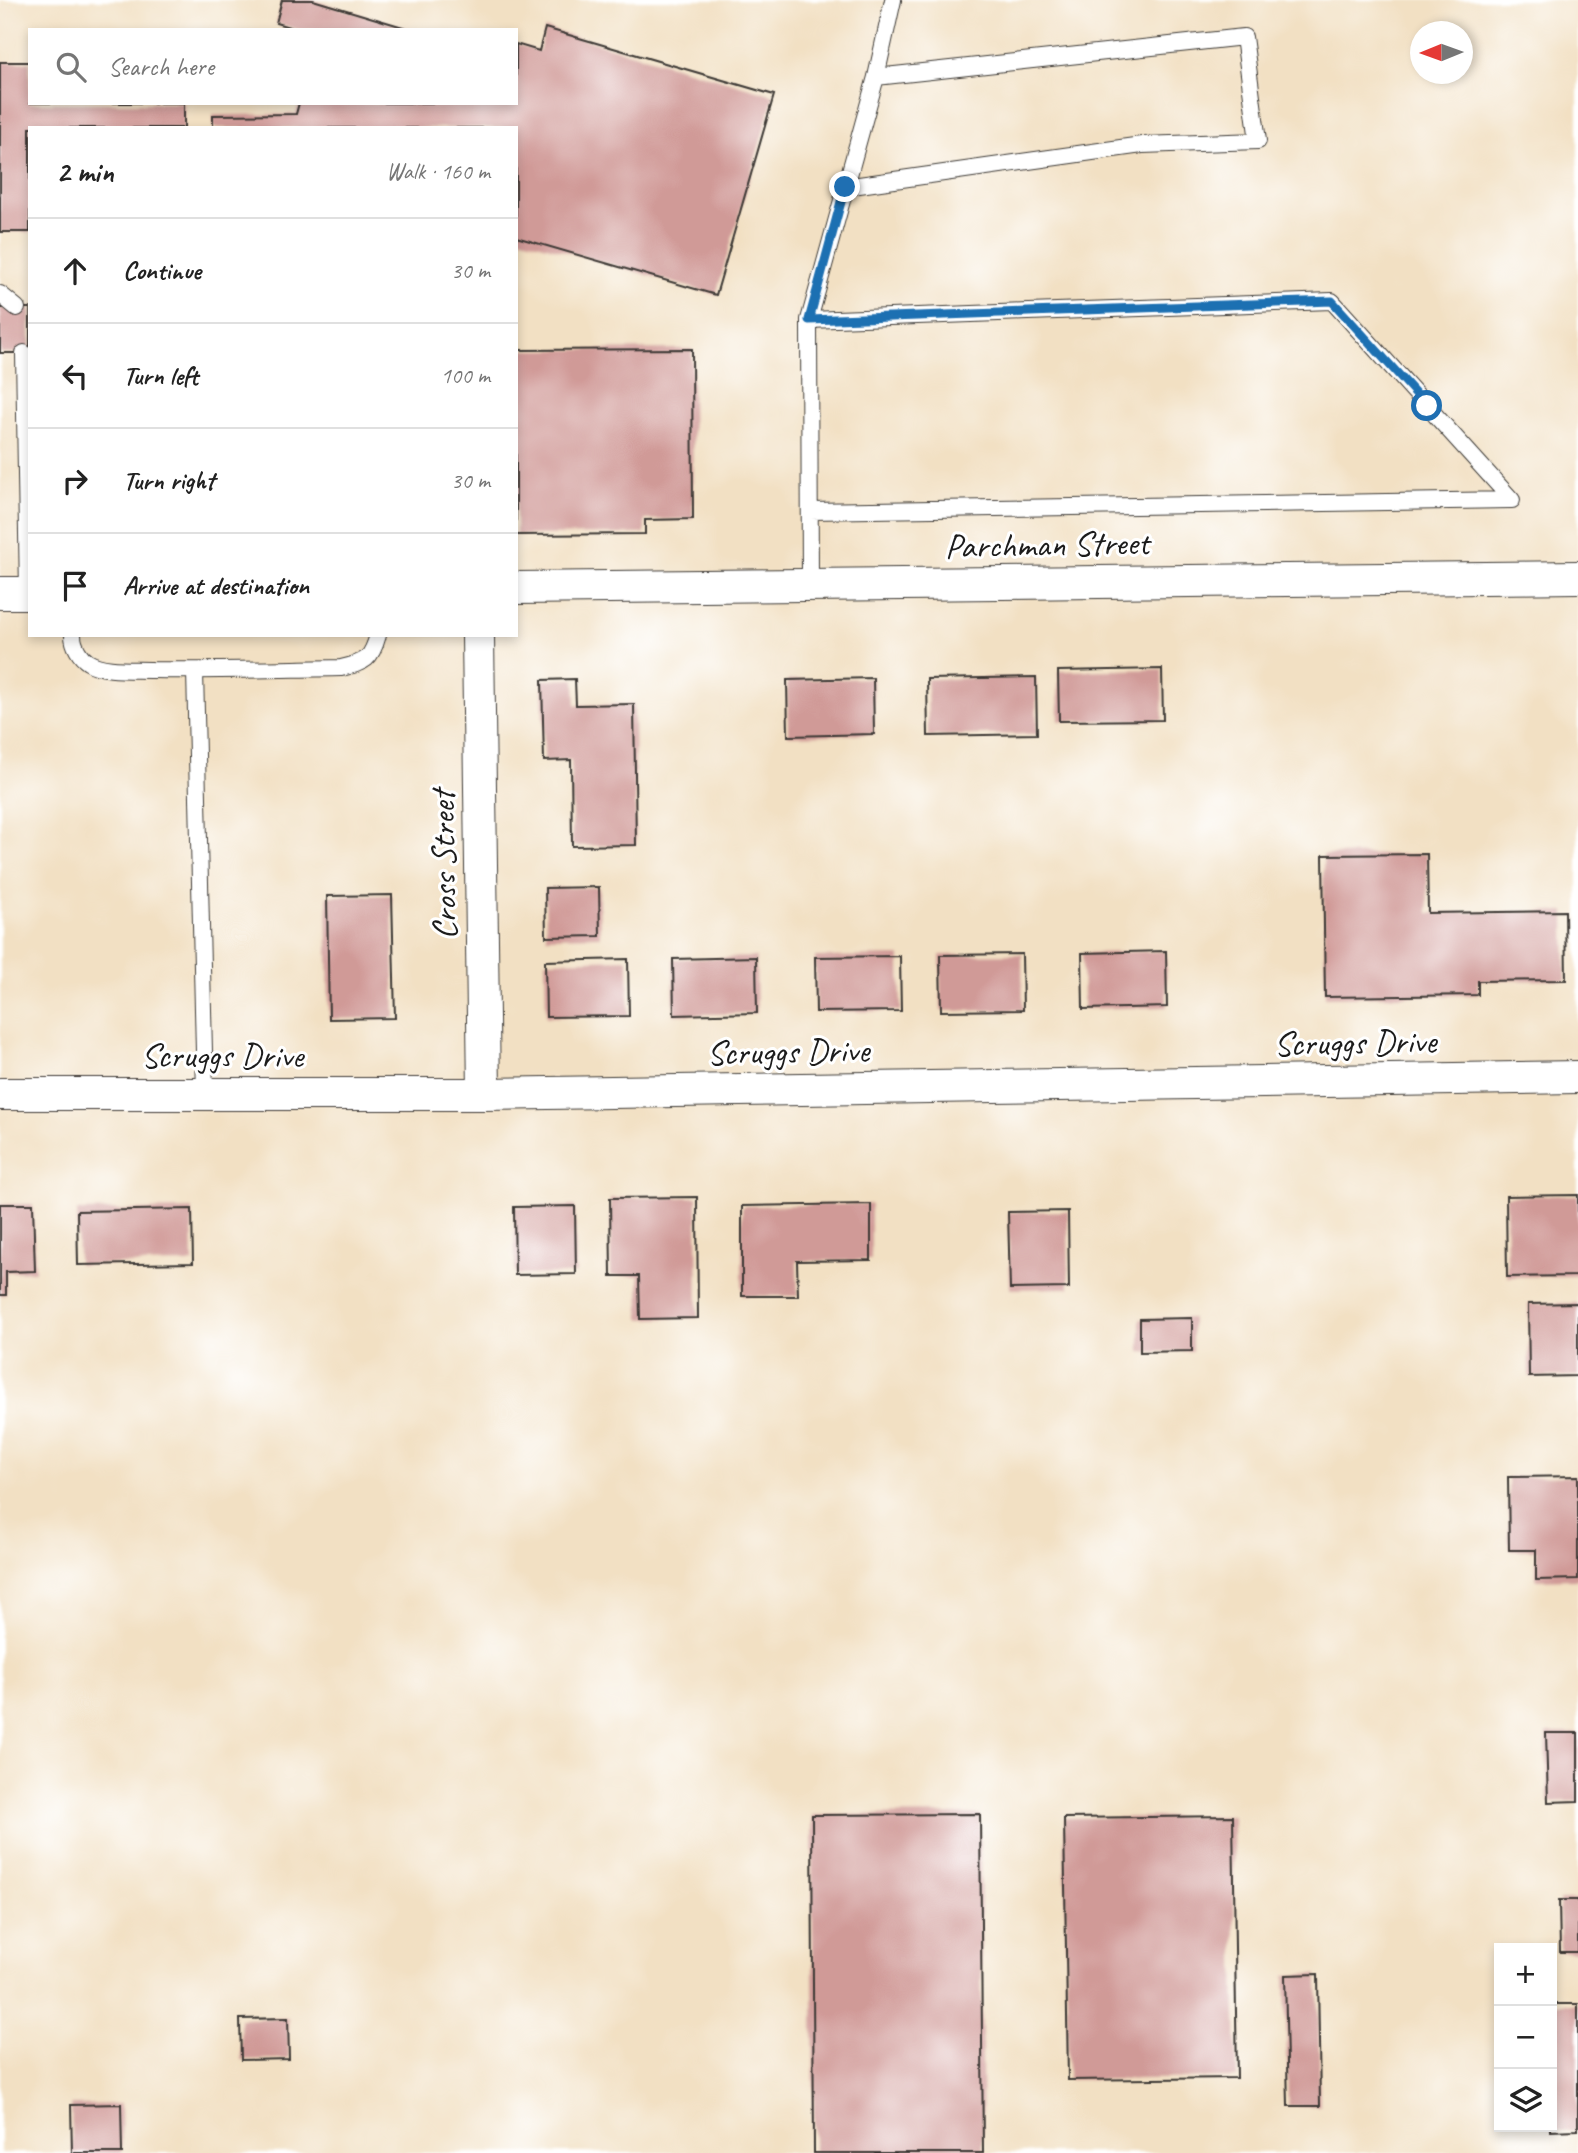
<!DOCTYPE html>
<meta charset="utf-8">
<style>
:root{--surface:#fff;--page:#f2f2f2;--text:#222;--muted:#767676;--line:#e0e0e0}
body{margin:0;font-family:Caveat,sans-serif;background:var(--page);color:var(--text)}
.controls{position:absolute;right:21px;bottom:21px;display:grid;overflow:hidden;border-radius:0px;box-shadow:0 4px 10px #0003}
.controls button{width:63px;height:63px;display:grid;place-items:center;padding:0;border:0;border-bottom:2px solid var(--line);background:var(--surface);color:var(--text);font:35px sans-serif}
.compass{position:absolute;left:1410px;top:21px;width:63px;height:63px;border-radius:50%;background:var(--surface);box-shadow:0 4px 10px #0003;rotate:269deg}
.stop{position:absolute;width:21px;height:21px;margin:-16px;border:5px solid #1f6fb2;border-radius:50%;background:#fff}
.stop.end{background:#1f6fb2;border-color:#fff;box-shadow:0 2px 7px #0008}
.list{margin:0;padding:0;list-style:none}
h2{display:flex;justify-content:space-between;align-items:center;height:91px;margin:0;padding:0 28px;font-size:30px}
h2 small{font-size:23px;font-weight:400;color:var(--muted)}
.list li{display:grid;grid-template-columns:46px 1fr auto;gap:21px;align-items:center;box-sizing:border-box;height:105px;padding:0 28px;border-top:2px solid var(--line)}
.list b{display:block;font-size:26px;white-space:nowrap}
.list em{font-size:23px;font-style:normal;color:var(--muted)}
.icon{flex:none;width:38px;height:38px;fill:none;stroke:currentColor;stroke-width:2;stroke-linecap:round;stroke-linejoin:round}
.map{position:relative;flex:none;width:1578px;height:2153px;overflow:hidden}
.search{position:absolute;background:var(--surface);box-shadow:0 4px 10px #0003;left:28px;top:28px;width:490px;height:77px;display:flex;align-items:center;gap:18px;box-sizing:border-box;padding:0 24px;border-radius:0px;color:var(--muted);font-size:26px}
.panel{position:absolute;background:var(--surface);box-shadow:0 4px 10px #0003;left:28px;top:126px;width:490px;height:511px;border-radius:0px}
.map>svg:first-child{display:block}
.building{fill:#d09a97}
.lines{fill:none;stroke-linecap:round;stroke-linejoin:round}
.service-casing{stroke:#3c3935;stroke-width:18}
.minor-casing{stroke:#3c3935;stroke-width:34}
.service{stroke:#fff;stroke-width:16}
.minor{stroke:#fff;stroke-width:32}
.route{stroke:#1f6fb2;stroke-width:9}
.labels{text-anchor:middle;stroke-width:6;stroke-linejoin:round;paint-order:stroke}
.street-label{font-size:35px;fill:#1c1c1c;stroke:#fff}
</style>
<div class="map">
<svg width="1578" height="2153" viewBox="0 0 1578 2153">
<rect width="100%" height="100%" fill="#fff"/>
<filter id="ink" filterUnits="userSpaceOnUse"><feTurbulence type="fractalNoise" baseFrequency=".0143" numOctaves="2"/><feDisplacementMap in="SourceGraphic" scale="14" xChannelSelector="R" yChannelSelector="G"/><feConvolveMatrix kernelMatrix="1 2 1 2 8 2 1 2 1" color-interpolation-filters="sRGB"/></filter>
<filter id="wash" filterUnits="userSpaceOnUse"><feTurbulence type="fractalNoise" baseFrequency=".00686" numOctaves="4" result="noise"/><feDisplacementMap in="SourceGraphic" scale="28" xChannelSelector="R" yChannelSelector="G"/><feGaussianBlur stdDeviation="1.57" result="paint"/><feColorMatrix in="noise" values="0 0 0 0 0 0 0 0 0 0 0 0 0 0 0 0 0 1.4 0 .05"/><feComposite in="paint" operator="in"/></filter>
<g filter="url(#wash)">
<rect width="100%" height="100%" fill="#f2e0c3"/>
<g id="blocks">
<path class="building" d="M282,0H313L413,30H299L276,23Z
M545,28L774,95L716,295L516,237V128H213V115L296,114L299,103H516V44L539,51Z
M0,62H30V103H184V128H30V232H0Z
M0,308H30V353H0Z
M692,349L693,519L645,520V534L516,535V350Z
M1162,669L1163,720L1059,721L1058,671Z
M1036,677L1037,734L928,736L927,679Z
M873,678L874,734L788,736L787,680Z
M575,679L576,705L634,704L636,845L572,846L571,760L544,761L542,680Z
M1427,854L1428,913L1565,911L1566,980L1478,981V995L1325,997L1323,855Z
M599,887L600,936L546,937L545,888Z
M392,895L395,1018L329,1019L327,896Z
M1166,951L1167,1007L1083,1009L1082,953Z
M1022,954L1023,1010L941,1011L940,955Z
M900,956L901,1011L816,1012L815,957Z
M756,957L757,1013L674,1015L673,959Z
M628,959L629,1016L546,1017L545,961Z
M1578,1195V1276L1507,1277L1506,1196Z
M697,1197L698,1318L640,1319L639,1276H611L610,1198Z
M0,1204H33L35,1271L6,1272V1295H0Z
M871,1204V1260L797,1261L798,1296H742V1206Z
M575,1206L576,1274L515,1275L514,1207Z
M192,1209L193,1263L78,1265L77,1211Z
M1068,1211L1069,1288L1010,1289L1008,1212Z
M1578,1303V1376L1529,1377L1528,1304Z
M1192,1318V1351L1140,1352V1319Z
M1578,1476V1579L1536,1580V1550H1509L1508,1477Z
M1546,1733H1578V1801L1548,1802Z
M980,1814L983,2153H814L812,1815Z
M1233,1816L1237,2078L1068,2080L1064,1818Z
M1559,1900H1578V1952H1560Z
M1318,1974L1320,2106H1288L1285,1975Z
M1552,2004H1578V2130L1550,2131V2127H1552Z
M288,2018L289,2059L241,2060L240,2019Z
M121,2104L122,2153H72L71,2105Z"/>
</g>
</g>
<g filter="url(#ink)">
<use href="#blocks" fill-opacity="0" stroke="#3c3935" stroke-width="2"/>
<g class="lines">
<g class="service-casing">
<path id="service" d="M845,187L1142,145L1258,141L1244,37L876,77
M0,294L17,308
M809,320L1332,301L1512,500L810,511
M24,353L28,593
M810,585L809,320L876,77L893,0
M73,635C73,645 80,657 88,662C103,672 135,669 152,670C215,671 278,669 341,668C366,662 371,660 378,635
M195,671L205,1094"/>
</g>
<g class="minor-casing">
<path id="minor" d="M516,588L1578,577
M0,593H30
M478,635L484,1094
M0,1094H484L1578,1077"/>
</g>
<use href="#service" class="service"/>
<use href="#minor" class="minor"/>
</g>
</g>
<g class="lines" filter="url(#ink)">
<path class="route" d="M845,187L809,320L1332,301L1427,406"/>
</g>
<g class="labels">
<g class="street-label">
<text transform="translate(1047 544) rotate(-1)" y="12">Parchman Street</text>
<text transform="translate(443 865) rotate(-91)" y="12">Cross Street</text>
<text transform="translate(1355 1042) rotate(-1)" y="12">Scruggs Drive</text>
<text transform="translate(788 1051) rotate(-1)" y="12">Scruggs Drive</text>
<text x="222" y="1067">Scruggs Drive</text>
</g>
</g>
</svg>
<div class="controls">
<button>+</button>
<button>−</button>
<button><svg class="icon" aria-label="layers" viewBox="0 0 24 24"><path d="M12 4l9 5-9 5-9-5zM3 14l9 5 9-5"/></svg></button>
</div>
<svg class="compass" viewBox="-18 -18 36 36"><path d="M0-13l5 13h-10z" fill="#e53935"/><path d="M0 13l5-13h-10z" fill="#767676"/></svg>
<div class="stop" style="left:1427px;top:406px"></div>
<div class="stop end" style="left:845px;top:187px"></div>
<div class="search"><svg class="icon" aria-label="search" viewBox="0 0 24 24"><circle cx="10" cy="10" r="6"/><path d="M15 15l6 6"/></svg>Search here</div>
<section class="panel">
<h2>2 min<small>Walk · 160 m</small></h2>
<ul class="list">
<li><svg class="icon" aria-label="ahead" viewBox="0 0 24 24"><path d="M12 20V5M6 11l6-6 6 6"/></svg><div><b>Continue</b></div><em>30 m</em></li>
<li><svg class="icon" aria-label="left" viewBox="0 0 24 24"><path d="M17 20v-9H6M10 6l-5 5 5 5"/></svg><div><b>Turn left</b></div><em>100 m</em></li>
<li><svg class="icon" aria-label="right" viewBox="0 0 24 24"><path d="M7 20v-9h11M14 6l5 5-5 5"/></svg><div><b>Turn right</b></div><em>30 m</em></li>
<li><svg class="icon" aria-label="arrive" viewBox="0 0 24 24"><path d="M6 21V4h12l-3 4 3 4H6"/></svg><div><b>Arrive at destination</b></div></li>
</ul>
</section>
</div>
